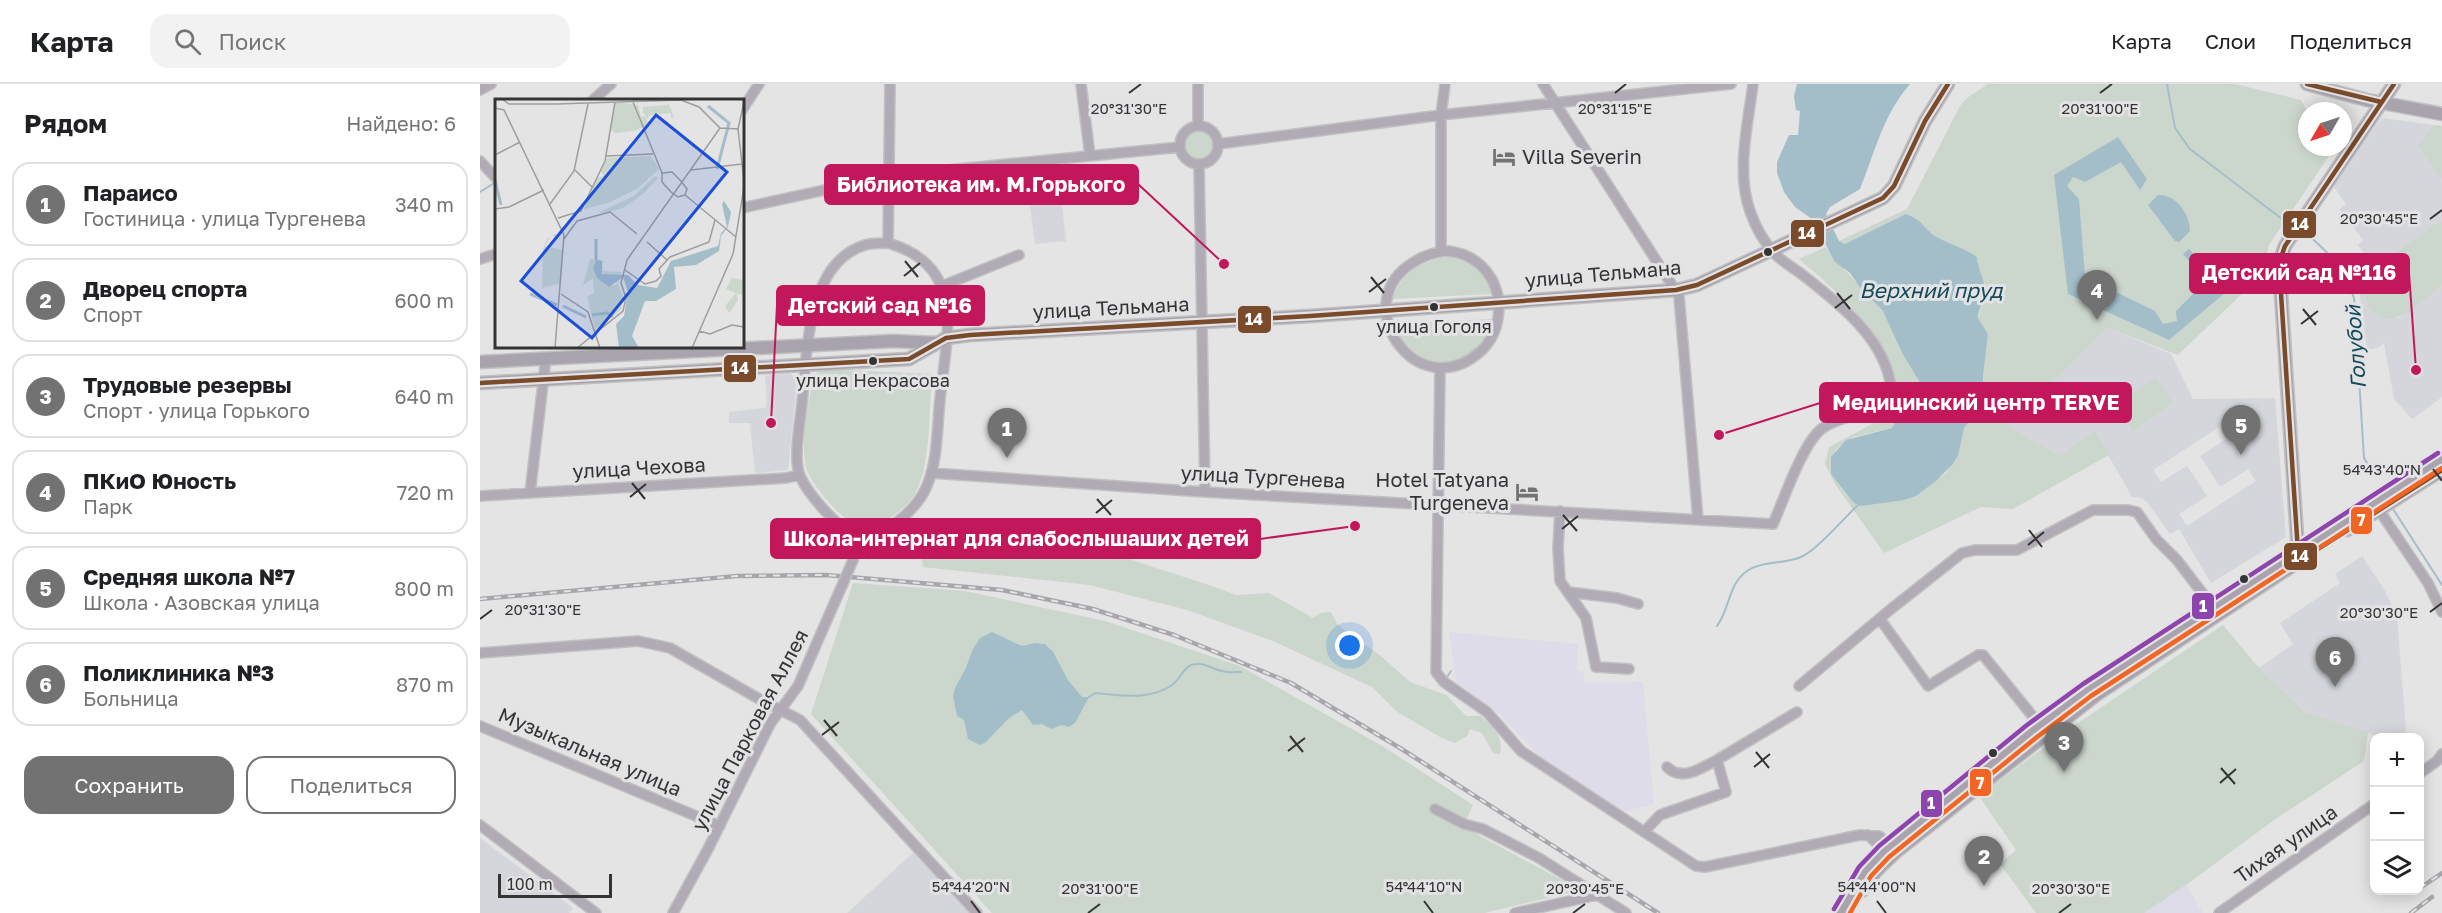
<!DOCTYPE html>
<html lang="ru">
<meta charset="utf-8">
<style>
:root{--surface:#fff;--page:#f2f2f2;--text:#202124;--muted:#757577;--line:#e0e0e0;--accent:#727272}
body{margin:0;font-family:"Golos Text",sans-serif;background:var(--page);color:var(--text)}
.controls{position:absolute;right:18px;bottom:18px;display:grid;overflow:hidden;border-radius:12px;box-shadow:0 3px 15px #0003}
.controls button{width:54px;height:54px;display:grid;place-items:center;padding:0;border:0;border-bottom:2px solid var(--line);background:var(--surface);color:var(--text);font:30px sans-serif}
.compass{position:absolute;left:1818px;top:18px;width:54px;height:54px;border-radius:50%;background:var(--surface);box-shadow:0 3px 15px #0003;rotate:231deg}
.scale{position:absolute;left:18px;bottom:15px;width:114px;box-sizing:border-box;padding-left:6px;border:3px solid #343435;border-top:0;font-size:16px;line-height:21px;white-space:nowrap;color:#343435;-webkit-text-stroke:4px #e3e3e5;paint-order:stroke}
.you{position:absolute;left:870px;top:562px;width:21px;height:21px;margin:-15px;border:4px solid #fff;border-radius:50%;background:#1a73e8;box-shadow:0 0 0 9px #1a73e833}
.badge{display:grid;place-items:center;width:39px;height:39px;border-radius:50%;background:var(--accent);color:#fff;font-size:20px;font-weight:700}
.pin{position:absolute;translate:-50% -50px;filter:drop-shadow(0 2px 3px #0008)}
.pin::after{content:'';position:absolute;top:32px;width:21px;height:18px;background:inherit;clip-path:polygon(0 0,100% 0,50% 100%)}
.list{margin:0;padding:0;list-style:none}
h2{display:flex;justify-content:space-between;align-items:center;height:78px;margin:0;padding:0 24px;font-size:26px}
h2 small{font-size:20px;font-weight:400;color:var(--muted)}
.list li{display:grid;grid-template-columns:39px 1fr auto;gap:18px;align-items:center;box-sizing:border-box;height:84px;margin:0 12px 12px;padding:0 12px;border:2px solid var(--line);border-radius:18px}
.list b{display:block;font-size:22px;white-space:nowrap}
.list p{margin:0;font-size:20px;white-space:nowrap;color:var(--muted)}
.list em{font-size:20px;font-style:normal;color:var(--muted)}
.actions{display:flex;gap:12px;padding:18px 24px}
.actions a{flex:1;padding:14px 0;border:2px solid var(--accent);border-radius:18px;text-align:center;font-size:21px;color:var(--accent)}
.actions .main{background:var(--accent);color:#fff}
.icon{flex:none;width:33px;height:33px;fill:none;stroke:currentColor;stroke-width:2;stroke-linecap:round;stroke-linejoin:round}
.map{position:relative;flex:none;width:1962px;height:829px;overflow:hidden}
header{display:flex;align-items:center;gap:36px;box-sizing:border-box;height:84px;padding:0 30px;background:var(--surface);border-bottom:2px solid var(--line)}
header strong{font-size:28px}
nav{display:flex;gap:33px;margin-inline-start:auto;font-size:21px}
.search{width:420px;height:54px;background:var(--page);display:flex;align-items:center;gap:15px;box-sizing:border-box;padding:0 21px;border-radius:18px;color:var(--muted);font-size:22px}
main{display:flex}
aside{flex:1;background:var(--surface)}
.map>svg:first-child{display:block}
.industrial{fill:#dedce8}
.built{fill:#d5d6db;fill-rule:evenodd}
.green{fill:#cbd6cc}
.water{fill:#a4bec9}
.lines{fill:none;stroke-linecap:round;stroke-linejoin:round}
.stream{stroke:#a4bec9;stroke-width:2}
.minor-casing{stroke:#c1c1c1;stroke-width:12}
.major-casing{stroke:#c1c1c1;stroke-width:15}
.minor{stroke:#b0abb4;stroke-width:9}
.major{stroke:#a8a3ad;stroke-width:12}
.rail-casing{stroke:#a8a6ab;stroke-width:4.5}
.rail{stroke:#e3e3e5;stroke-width:2;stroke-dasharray:7;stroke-linecap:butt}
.minor-bridge-casing{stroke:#c1c1c1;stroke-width:12;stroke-linecap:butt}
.minor-bridge{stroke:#b0abb4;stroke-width:9}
.bus-1-casing{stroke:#e3e3e5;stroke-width:9}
.bus-2-casing{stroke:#e3e3e5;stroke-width:9}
.bus-3-casing{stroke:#e3e3e5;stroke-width:9}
.bus-1{stroke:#7a4b2a;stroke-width:4.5}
.bus-2{stroke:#f26522;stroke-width:4.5}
.bus-3{stroke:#8e44ad;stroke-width:4.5}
.ticks{fill:none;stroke:#343435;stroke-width:2}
.bus-dot{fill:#343435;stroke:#e3e3e5;stroke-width:2}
.labels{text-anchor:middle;stroke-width:6;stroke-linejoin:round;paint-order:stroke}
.bus-label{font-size:18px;fill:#343435;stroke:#e3e3e5}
.poi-label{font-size:20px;fill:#343435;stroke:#e3e3e5;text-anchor:start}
.street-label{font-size:20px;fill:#343435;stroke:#e3e3e5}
.water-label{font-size:21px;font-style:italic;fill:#164a5b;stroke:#e3e3e5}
.inset-river{fill:none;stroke:#a4bec9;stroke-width:3}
.inset-road{fill:none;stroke:#9e9e9e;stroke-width:1.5}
.view{fill:#1d4ed8;fill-opacity:0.15;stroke:#1d4ed8;stroke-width:3}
.inset-edge{fill:none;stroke:#343435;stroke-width:3}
.ticks-label{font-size:15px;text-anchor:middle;fill:#343435;stroke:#e3e3e5;stroke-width:6;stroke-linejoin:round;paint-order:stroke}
.leader{fill:none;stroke:#c2185b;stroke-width:2}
.callout-dot{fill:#c2185b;stroke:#e3e3e5;stroke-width:2}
.callout{fill:#c2185b;stroke:#c2185b;stroke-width:2}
.callout-label{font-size:21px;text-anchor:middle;font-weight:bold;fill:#fff}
.line-badge{stroke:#e3e3e5;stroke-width:2}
.badge-label{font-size:16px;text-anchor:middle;font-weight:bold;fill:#fff}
</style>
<header>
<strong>Карта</strong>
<div class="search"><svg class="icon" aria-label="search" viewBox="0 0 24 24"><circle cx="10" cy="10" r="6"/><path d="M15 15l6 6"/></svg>Поиск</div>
<nav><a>Карта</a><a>Слои</a><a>Поделиться</a></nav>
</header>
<main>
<aside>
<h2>Рядом<small>Найдено: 6</small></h2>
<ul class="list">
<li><span class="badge">1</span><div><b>Параисо</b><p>Гостиница · улица Тургенева</p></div><em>340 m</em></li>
<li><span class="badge">2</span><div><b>Дворец спорта</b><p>Спорт</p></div><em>600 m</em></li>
<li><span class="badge">3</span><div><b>Трудовые резервы</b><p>Спорт · улица Горького</p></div><em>640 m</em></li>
<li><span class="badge">4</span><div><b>ПКиО Юность</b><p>Парк</p></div><em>720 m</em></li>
<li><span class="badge">5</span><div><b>Средняя школа №7</b><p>Школа · Азовская улица</p></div><em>800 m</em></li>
<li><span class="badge">6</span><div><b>Поликлиника №3</b><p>Больница</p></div><em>870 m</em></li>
</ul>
<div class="actions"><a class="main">Сохранить</a><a>Поделиться</a></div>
</aside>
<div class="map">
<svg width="1962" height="829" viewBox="0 0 1962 829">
<rect width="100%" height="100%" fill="#e4e4e4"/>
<path class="industrial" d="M969,548L1098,560L1097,586L1104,588L1103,599L1163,598L1174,720L1146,727L1112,712L1060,673L1021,631L976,598Z
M1706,801L1723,829H1664Z"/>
<path class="built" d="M1903,34L1962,42V138L1954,140L1890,191L1917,235L1962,201V313L1932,335L1914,315L1904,259L1898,264L1887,266L1877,191L1892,180L1878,161L1883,156L1860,125L1866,120L1854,103L1896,41Z
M578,85L586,157L555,160L546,91Z
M1628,244L1691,270L1713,315L1795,314L1806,453L1731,499L1699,445L1690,450L1667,418L1662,414L1652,413L1615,348L1580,372L1528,342ZM1739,343L1746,355L1720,372L1740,403L1768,385L1776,397L1707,442L1699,430L1727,412L1707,382L1681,398L1673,386Z
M310,288L317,298L308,386L275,389L270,339H249V328L285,324L287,320L285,292Z
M1882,472L1905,507L1917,532L1926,647L1919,653H1901L1825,628L1779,584L1813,560L1800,539L1860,499L1855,490Z
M0,754L93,824L89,829H0Z
M435,767L491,829H367Z"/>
<path class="green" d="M1508,0H1755L1821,16L1827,27V63H1855L1789,161L1783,186L1766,206L1698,271L1628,244L1528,342L1580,372L1615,347L1629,371L1533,425L1501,423L1404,469L1355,400L1345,380L1349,363L1420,325C1417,260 1365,214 1319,175L1346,163C1360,185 1382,201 1399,221C1410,234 1414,253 1421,268C1427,279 1437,288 1441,300C1440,305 1417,338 1412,344L1373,353L1355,366L1374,419L1381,422L1436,412L1466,389L1478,372L1481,350L1504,309L1503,292L1508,250L1498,234L1503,219L1497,173C1483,163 1471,161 1457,153C1444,146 1444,136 1427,130L1365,160L1359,157L1427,125L1480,22L1487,14Z
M1954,41L1962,42V95L1938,62Z
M705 61a14 14 0 1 1 28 0a14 14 0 1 1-28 0Z
M1962,138V201C1943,215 1909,254 1890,224C1884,216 1884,202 1889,193C1895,183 1942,150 1954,140Z
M969,173C989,178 1007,188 1011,210L912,215C923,188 940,177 969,173Z
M1012,235C1003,289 932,296 913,240Z
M342,285L452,290C449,323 451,380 436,408C429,422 401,444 385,444C367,444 330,400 326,383C320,354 329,321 333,292Z
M1676,294L1693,319L1653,347L1635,322Z
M439,455L630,469L732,502L756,511L789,509L833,534L840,529L851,528L858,541L901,572L930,598L966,611L986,632H1001C1013,644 1024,651 1020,670L1013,669L1002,649L990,645L987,652L975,659L960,653L916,627L892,603L793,557L707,526L610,501L443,483Z
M373,499L485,507L625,537L760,582L904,663L993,721L983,743L1093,802L1092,808L1004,829H512L331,630Z
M1743,541L1779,584L1825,628L1888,648L1884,677L1794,736L1706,801L1664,829H1556L1520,780L1536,766L1499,712L1582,650Z"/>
<path class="water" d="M1317,0H1430C1403,31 1395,68 1380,105L1350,123L1346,130L1359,157L1365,160L1426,130C1444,136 1444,146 1457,153C1471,161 1483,163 1497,173C1498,187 1506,197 1505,211C1504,219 1498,225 1498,234L1508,250L1503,292V315L1501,322L1484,344L1478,372L1472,381L1456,397L1436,412L1424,416L1381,422L1374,419L1351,390V373L1366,356L1412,344L1424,323L1438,308L1441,300L1422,269L1403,227L1380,203L1370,189L1355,178L1332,135L1315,123L1304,108L1297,89V78L1309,51H1318L1320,27L1316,26L1314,12Z
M1638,53L1667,95L1660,106L1641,78L1605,98L1593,93L1587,102L1599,115L1605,193L1675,227L1683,240L1697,237L1696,227L1726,197L1703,170L1709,165L1746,208L1689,256L1588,210L1574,91Z
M1678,111C1696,110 1710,130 1710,147L1699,158L1695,157L1668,121Z
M512,548L542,562L555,559L565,560L573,568L588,596L602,613H609L595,639L589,643L582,641L571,645L562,640L553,641L542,626L529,634L505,659L500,661L488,655L484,636L477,632L473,612L476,602L485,586L493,565L500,554Z"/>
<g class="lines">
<path class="stream" d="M1687,0L1695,44L1710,65L1806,138
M0,108L16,98
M1827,150C1851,171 1864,184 1874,214L1884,374L1893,389
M1913,425L1962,501
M1237,542C1250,525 1248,500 1267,487C1281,477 1305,480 1321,473C1337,466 1364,434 1378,421
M967,593L971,587
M609,613L615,609C642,611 669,617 692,601C700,596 702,585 711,581C722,577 732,585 742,587C748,589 755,588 761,588"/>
<g class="minor-casing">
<path id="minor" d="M601,0L610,72
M1063,0L1199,212L1218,436
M0,6L11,0
M113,16L131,0
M262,26L279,0
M718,42V0
M700 61a19 19 0 1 1 38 0a19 19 0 1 1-38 0Z
M738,60L961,31L1251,0
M0,77L16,94
M719,80L725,408
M262,124L409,92L700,63
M408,159C487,182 467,250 460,315C457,343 458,378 446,404C437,424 404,456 379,452C360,448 328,410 320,392C313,375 320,339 322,320C327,270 326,179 385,161C392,159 401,159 408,159Z
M408,159L410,0
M961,167V31L965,0
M968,167C994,170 1013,187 1018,213C1021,233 1016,253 1001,267C941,321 874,231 923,186C937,174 951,168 968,167Z
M0,175L16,170
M462,202L539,171
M960,285L956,588L964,598L1007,628L1041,667L1216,782L1225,783L1380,751L1399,752L1415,765
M451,389L725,408L1293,440C1304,415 1320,367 1338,348C1358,328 1400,335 1411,305C1407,257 1360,220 1324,192C1315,185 1304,179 1295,170C1284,158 1275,142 1270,127C1256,89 1268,39 1273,0
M50,409L66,274
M0,412L306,394L319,391
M1899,426L1948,499L1962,528
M1080,427L1078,464L1080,497L1106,534L1116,583L1149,585
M373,476L380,452
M1088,508L1137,514L1158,520
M1400,535L1448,602L1498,571H1503L1563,645
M0,569L158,557L190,564L281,616L320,636L497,829
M1319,602L1411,525L1482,469L1495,466H1537L1613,426H1648L1657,428L1676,455L1697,476L1733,523
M0,642L240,742
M1187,683C1202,698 1221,684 1237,676
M1940,689L1957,677L1962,670
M955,725L984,740L1003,745L1059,774L1146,829
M0,741L116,829
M1164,748L1180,731L1246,708L1237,676L1317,628
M1388,751L1408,770
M193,829L228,765L290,640L318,602L364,497
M1035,829L1117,811
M1739,829L1894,720"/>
</g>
<g class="major-casing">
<path id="major" d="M1827,0L1887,16L1962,30
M0,278L413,257L457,259
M0,299L429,275L466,254L490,251L830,232L1196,206L1217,201L1403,114L1414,102L1445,37L1468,0
M1867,446L1962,386
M1821,474L1818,468L1799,179L1805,162L1914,0
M1382,807L1396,787L1417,767L1616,611L1812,482
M1361,829L1385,787L1404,767L1552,647L1607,606L1962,375"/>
</g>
<use href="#minor" class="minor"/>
<use href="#major" class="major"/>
<g class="rail-casing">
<path id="rail" d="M0,515L257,492L346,491L522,506L613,525L694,551L811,599L920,664L1178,829
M1940,804L1962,789
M1931,829L1952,813"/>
</g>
<use href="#rail" class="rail"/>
<g class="minor-bridge-casing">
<path id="minor-bridge" d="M364,497L373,476"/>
</g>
<use href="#minor-bridge" class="minor-bridge"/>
<g class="bus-1-casing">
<path id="bus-1" d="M1827,0L1901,18
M1914,0L1805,162L1799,179L1818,468L1822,475L1962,386
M0,299L429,275L466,254L490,251L830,232L1196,206L1217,201L1403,114L1414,102L1445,37L1468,0"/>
</g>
<g class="bus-2-casing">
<path id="bus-2" d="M1370,829L1391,792L1409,773L1557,653L1611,612L1962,384"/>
</g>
<g class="bus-3-casing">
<path id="bus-3" d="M1354,825L1379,783L1399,762L1547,641L1603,600L1958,369"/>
</g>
<use href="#bus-1" class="bus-1"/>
<use href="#bus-2" class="bus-2"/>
<use href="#bus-3" class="bus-3"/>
</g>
<path class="ticks" d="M649,9L661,0M1135,9L1146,0M1620,9L1632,0M1950,135L1962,126M425,177L438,193M424,192L440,179M891,193L904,209M889,208L906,195M1357,209L1370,225M1355,224L1372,211M1823,225L1836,241M1821,240L1838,227M1953,385L1962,397M152,399L165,415M150,413L166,400M617,415L631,431M616,429L632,416M1083,431L1097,447M1082,445L1098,432M1549,446L1562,463M1548,461L1564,448M1950,528L1962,519M0,535L12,526M344,636L357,652M342,651L359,638M810,652L823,668M808,667L825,654M1276,668L1289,684M1274,683L1290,670M1741,684L1755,700M1740,699L1756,685M491,817L500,829M944,817L953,829M1397,817L1406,829M608,829L620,820M1093,829L1105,820M1579,829L1591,820"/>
<defs>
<g id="hotel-bare" transform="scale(1.8)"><path d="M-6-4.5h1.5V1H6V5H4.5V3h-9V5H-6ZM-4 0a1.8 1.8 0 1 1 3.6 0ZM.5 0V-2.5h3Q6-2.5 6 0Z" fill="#727272" stroke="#e3e3e5" stroke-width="2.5" paint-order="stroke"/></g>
</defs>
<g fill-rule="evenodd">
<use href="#hotel-bare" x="1024" y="73"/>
<use href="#hotel-bare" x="1047" y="408"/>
</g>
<g class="bus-dot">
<circle cx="1288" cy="168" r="5"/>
<circle cx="954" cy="223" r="5"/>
<circle cx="393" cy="277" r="5"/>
<circle cx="1764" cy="495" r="5"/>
<circle cx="1513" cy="669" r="5"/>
</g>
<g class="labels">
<g class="bus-label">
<text x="954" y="249">улица Гоголя</text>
<text x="393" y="303">улица Некрасова</text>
</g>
<g class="poi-label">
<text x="1042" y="80">Villa Severin</text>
<text x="1029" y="403" text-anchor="end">Hotel Tatyana<tspan x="1029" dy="23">Turgeneva</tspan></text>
</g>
<g class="street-label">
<text transform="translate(1123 190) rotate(-5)" y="7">улица Тельмана</text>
<text transform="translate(631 224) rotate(-3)" y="7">улица Тельмана</text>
<text transform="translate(159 384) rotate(-3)" y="7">улица Чехова</text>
<text transform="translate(783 393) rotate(3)" y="7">улица Тургенева</text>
<text transform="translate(270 646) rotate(-62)" y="7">улица Парковая Аллея</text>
<text transform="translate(110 668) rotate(23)" y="7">Музыкальная улица</text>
<text transform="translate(1806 760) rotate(-35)" y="7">Тихая улица</text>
</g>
<g class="water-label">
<text x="1451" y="214">Верхний пруд</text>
<text transform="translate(1876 263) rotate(-94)" y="7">Голубой</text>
</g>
</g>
<g transform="translate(15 15)">
<rect width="249" height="249" fill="#e4e4e4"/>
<path d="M120,3L143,6L146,18L151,17L153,26L139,32L120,34L115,30ZM173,3L179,18L176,19V14L154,16L153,20L148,13V8L173,6ZM156,57L164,70L143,89L113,104L89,110L103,78L109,77L106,72L112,59ZM160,77L163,79L149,94L128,109L113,113L105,114V113L139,97ZM60,135L62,137H56L50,147L68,151L66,184L47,189L48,150L52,140L58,136ZM95,160L107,161L108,162L107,171L108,172L126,173L125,176L108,175L106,170L108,164L101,161L99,165L101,178L112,187L121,186L125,177L123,185L128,198L126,211L100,230L92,198L99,194L98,179L88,186ZM237,179L249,181V196L241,194L243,201L234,214L230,207L241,194L231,190Z" fill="#cbd6cc"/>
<path d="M229,102L236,113L233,128L226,137L224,152L201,166L179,168L181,190L161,202H150L137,237L144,249H124L121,225L129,217L133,193L128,178L114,188L102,179L98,169L101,161L107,162V175L133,176L143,186L162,189L176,162L223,147L226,134L232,128L227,105Z" fill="#a4bec9"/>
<path class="inset-river" d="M213,7L234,24L222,70M0,81L6,106M101,140V161M35,195L62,206M68,207L91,218M97,216L112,214L118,218"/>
<path class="inset-road" d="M7,0L14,5H61L186,1L204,8L225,29L244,30M138,3L167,74M249,3L243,30L249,82M0,9L9,11L69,136L60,249M0,56L25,43M111,57L158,55M80,71L98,89M196,71L247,65M167,74L177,73L186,82L192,90L190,96M167,74V83L176,93L183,98L190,96M190,96L241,138M55,105L79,72L93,5M0,110L14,108L49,91M63,119L86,112L97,89L110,62L120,3M69,140L82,122L115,113L142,135M152,143L172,161M130,171L150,185L161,182L166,177L164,170L175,158L214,143L220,121M66,195L93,213L105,249M204,232L215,235L237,226L249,228M82,249L128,212L131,199L126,184L132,161L225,29M197,249L238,155L249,88"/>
<path class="view" d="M161,16L232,73L97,239L26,182Z"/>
<rect width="249" height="249" class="inset-edge"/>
</g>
<g class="ticks-label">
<text x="649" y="30">20°31'30"E</text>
<text x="1135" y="30">20°31'15"E</text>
<text x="1620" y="30">20°31'00"E</text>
<text x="1899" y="140">20°30'45"E</text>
<text x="1902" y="391">54°43'40"N</text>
<text x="63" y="531">20°31'30"E</text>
<text x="1899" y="534">20°30'30"E</text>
<text x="491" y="808">54°44'20"N</text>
<text x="944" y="808">54°44'10"N</text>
<text x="1397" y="808">54°44'00"N</text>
<text x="620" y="810">20°31'00"E</text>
<text x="1105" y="810">20°30'45"E</text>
<text x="1591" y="810">20°30'30"E</text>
</g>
<path class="leader" d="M744 180L658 100M1936 286L1929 189M291 339L297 221M1239 351L1340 319M875 442L780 455"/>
<g class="callout-dot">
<circle cx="744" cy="180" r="6"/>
<circle cx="1936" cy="286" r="6"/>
<circle cx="291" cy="339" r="6"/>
<circle cx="1239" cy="351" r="6"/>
<circle cx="875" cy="442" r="6"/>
</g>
<g class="callout">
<rect x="345" y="81" width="313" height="39" rx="6"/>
<rect x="1710" y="170" width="219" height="39" rx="6"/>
<rect x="297" y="202" width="207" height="39" rx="6"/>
<rect x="1340" y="299" width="311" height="39" rx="6"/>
<rect x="291" y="435" width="489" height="39" rx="6"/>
</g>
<g class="callout-label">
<text x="501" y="108">Библиотека им. М.Горького</text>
<text x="1819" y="196">Детский сад №116</text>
<text x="400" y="229">Детский сад №16</text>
<text x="1496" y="326">Медицинский центр TERVE</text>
<text x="536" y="462">Школа-интернат для слабослышаших детей</text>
</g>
<g class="line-badge">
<rect x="1802" y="126" width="35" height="29" rx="6" fill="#7a4b2a"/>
<rect x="1310" y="135" width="35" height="29" rx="6" fill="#7a4b2a"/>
<rect x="757" y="221" width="35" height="29" rx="6" fill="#7a4b2a"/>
<rect x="243" y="270" width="34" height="29" rx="6" fill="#7a4b2a"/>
<rect x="1870" y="422" width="23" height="29" rx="6" fill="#f26522"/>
<rect x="1803" y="458" width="35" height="29" rx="6" fill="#7a4b2a"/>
<rect x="1711" y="508" width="24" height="28" rx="6" fill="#8e44ad"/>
<rect x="1489" y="684" width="23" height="29" rx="6" fill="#f26522"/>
<rect x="1440" y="705" width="23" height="29" rx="6" fill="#8e44ad"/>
</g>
<g class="badge-label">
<text x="1820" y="146">14</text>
<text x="1327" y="155">14</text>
<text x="774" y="241">14</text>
<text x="260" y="290">14</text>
<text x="1881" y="442">7</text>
<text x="1820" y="478">14</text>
<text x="1723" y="528">1</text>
<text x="1500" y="705">7</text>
<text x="1451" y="725">1</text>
</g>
</svg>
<div class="controls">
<button>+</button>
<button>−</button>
<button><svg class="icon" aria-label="layers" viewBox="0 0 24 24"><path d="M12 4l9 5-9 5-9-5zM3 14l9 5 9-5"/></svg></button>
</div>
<svg class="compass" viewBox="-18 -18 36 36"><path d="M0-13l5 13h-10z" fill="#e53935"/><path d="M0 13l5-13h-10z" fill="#757577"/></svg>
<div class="scale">100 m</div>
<div class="you"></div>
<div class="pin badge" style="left:527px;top:374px">1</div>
<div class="pin badge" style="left:1504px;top:802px">2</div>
<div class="pin badge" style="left:1584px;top:688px">3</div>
<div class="pin badge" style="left:1617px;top:236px">4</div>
<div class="pin badge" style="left:1761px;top:371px">5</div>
<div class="pin badge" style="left:1855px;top:603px">6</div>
</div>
</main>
